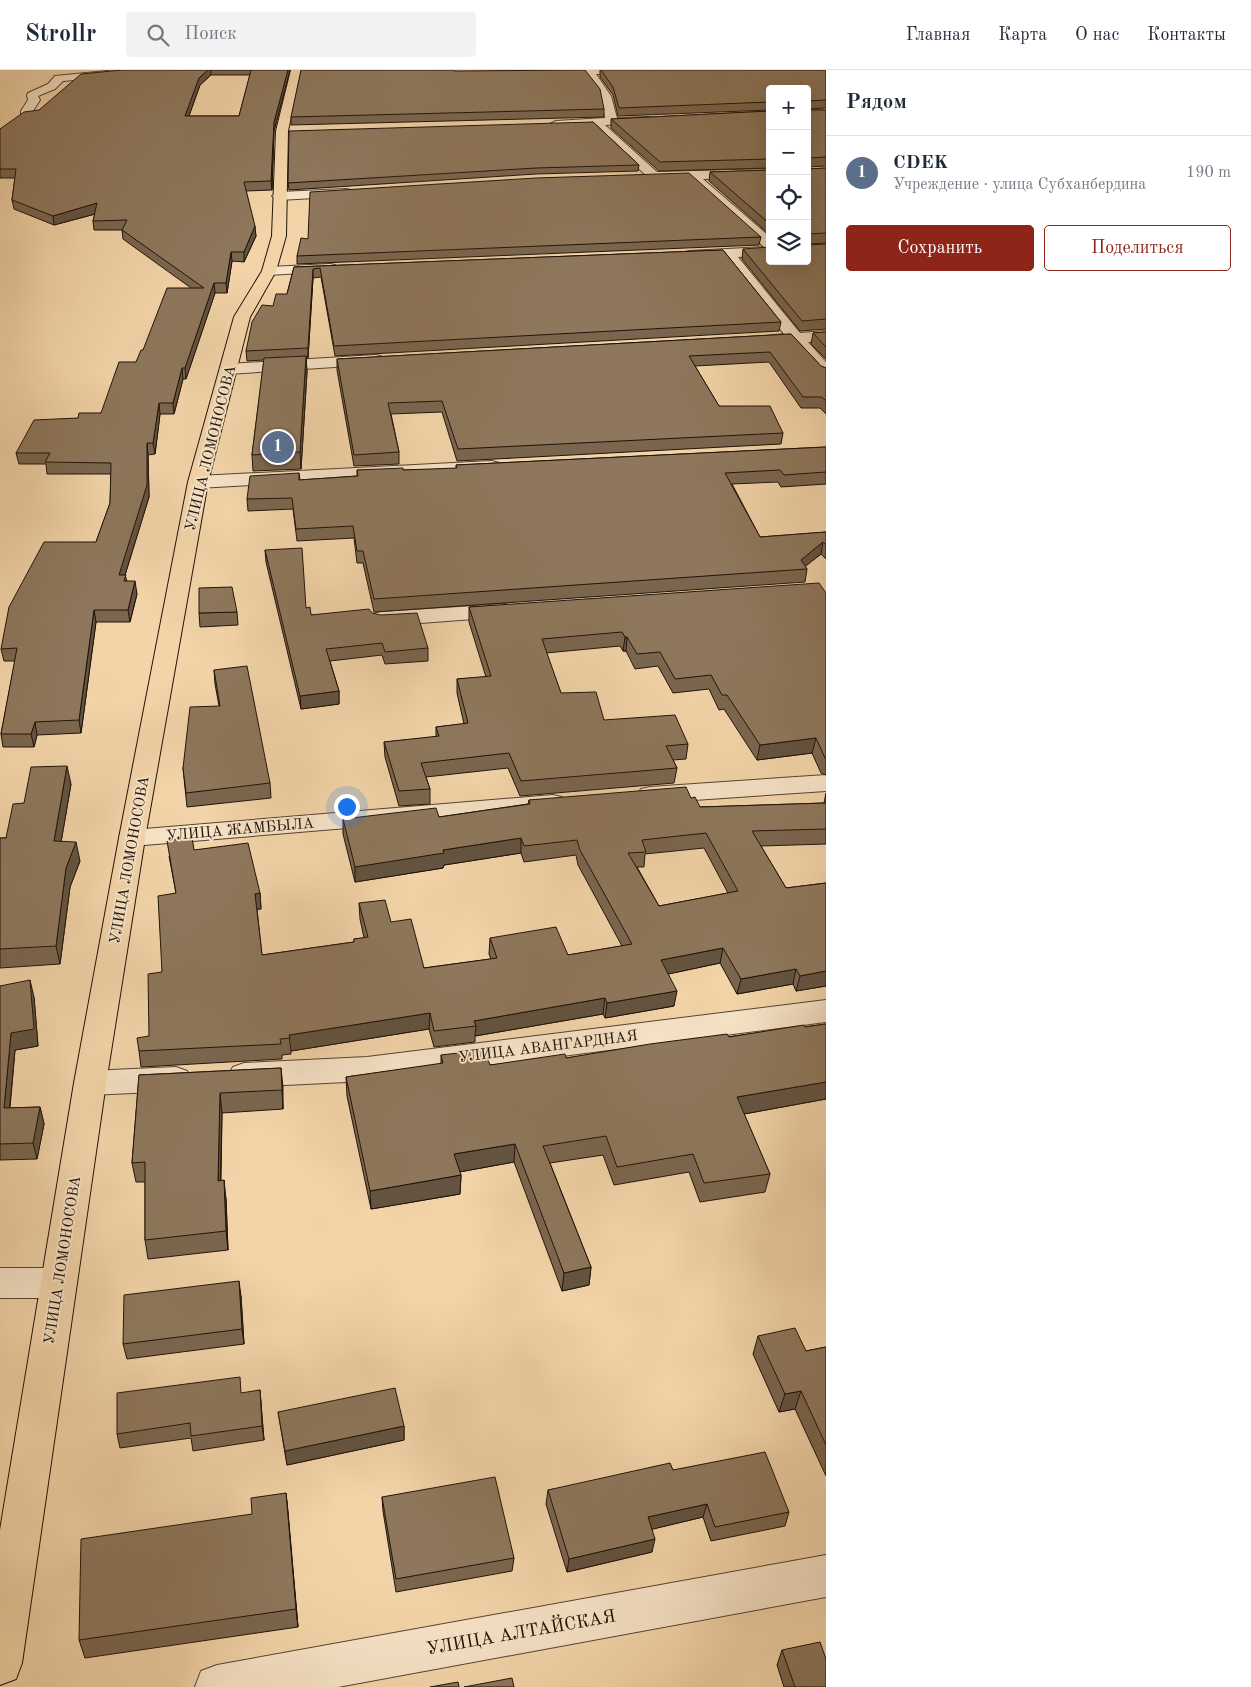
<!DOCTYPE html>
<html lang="ru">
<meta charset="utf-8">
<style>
:root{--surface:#fff;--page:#f2f2f3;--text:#1f2937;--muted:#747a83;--line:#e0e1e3;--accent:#8f2418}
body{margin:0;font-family:"Old Standard TT",serif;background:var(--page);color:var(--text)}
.controls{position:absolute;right:15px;top:15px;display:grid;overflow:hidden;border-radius:5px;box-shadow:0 5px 20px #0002}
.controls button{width:45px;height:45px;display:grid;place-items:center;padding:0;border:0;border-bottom:1px solid var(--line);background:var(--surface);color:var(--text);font:25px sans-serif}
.you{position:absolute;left:346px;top:736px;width:18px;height:18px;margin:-12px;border:4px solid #fff;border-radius:50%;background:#1a73e8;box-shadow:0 0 0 8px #1a73e833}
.badge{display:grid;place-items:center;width:32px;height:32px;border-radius:50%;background:var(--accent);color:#fff;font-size:16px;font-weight:700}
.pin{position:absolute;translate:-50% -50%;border:2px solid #fff;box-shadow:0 1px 5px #0006}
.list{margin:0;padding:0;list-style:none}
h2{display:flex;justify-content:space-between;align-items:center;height:65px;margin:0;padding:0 20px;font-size:21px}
h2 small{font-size:16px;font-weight:400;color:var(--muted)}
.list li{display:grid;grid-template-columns:32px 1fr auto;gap:15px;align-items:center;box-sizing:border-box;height:75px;padding:0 20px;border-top:1px solid var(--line)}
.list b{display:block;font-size:19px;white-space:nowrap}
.list p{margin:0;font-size:16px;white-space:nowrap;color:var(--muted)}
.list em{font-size:16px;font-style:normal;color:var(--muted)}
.actions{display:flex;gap:10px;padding:15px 20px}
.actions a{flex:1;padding:11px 0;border:1px solid var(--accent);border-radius:5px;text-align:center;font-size:18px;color:var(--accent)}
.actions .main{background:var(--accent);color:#fff}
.icon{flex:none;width:28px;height:28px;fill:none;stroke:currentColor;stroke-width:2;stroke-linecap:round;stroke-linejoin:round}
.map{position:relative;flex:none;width:826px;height:1617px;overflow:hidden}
header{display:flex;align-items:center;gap:30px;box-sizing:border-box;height:70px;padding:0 25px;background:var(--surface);border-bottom:1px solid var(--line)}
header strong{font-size:24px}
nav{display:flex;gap:28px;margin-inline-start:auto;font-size:18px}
.search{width:350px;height:45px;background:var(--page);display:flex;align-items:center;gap:12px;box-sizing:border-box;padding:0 18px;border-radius:5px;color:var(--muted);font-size:19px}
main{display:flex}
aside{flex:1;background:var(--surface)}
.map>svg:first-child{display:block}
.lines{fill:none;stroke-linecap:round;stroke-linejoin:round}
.minor-casing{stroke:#554331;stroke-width:2}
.major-casing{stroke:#201309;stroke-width:2}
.minor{fill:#f7e3c7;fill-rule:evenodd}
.major{fill:#f3d4a9;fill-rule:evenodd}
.wall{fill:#7a664f;stroke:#201309;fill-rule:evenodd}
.shaded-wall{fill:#635340;stroke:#201309}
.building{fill:#8e775c;stroke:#201309;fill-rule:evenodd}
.labels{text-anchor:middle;stroke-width:4;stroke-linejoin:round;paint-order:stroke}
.street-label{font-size:15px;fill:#201309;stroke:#f7e3c7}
.near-street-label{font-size:18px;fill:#201309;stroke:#f7e3c7}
</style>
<header>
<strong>Strollr</strong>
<div class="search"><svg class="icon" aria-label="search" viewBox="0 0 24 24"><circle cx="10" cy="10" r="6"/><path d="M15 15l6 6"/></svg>Поиск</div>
<nav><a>Главная</a><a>Карта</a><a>О нас</a><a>Контакты</a></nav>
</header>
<main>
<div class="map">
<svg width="826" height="1617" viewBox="0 0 826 1617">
<rect width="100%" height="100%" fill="#f3d4a9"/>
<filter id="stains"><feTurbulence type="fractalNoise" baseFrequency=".004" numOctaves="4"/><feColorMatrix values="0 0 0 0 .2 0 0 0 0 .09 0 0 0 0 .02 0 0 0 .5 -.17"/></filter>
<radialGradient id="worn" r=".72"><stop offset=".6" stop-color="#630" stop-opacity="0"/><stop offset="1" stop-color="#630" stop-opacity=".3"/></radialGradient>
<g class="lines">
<g class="minor-casing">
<path id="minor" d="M117,0H160L155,3L63,11L55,19L38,26L40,30L33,41L31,48L27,49L21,46V41L28,30L27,25L28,23L48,14L55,6Z
M546,0H694L689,3L596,4L611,26L617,48L648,47L654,50L648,53L605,55L657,102L770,99V107L703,109L770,167V185L738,187L800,263L826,261V271L808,272L826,292V307L820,306L791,273L758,276L752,274L750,271L752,268L784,264L723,188L690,189L685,188L683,185L685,182L690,181L764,177L689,109H650L592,56H552L550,54L556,51L605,48L601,26L585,5H550L546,4Z
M346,119L351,120L353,123L351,126L279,130L272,126L279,122Z
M330,194L335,195L337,198L335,201L269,205L264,204L262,201L264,198L269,197Z
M375,285L381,286L383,290L381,294L228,304L222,303L220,299L222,295L228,294Z
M492,391L499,393L501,397L499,401L198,418L191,416L188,412L191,408L198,406Z
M505,534L513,536L516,541L513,546L381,556L373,554L370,549L373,544L381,542Z
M826,705V721L650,733L641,731L637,725L641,719L650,717Z
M553,725L562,727L566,733L562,739L553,741L132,776L123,774L119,768L123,762L132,760Z
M826,930V952L367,1011L244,1017L233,1013L228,1005L233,997L244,993L367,987Z
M176,997L187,1001L192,1009L187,1017L176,1021L90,1025L79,1022L74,1013L79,1004L90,1001Z
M0,1198H58L71,1202L76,1213L71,1224L58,1228H0Z
M826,1485V1527L338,1617H195L201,1601L217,1595Z"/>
</g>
<g class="major-casing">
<path id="major" d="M291,0H301L288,61L286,166L276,201L250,247L208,412L145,768L106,1013L22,1593L16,1609L0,1615V1460L74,1013L119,768L188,412L234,247L262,201L272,166L276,61Z"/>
</g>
<use href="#minor" class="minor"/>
<use href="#major" class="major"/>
</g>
<path class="wall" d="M122,0H290L274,61L272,120L246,121L256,166L244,192L232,191L227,223H215L186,309H183L174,344H160L155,384L148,385L149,427L125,505L127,511L137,524L130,552H96L81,663L37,665L34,677H3L1,664L15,591H4L1,579L96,472L110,433L111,404H47L46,394H19L16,383L78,348L101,343L136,292L143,280L191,218L123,169L122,160H94L93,151L95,144L54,155L14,139L12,130L15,108H0V59ZM211,5H250L239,46H189L200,15Z
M600,0H826V38L807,39V19H770V40L618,46L613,25L600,7Z
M454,1L604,39V47L291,55V47Z
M807,40H826V96L807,97Z
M770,41V98L659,101L611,58V49Z
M593,52L639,95L638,101L536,104L289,120L288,113Z
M826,98V173L807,174V175L826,174V259L800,261L742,189L743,179L770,191L807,99Z
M770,100V165L709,111L710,102Z
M761,167L759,175L297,194V186L308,169Z
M723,180L781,252L779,261L335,286L321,207L313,208L308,288H306L307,302L301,399L253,401L252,385L264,290L247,291L246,281L273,236L287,224L294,197Z
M826,262V289L811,274L813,263Z
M791,264L821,296L826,298V344L820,338H801L769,292L695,296L719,336L783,363L781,374L457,391L442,342L391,344L399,382V394L354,396L337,300V289Z
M826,377V414L781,417L778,412L732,414L760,467L826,462V489L821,484L805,496L807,499L805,512L374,542L363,493H357L354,468L297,471L293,439L248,441L247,429L299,403L300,410L357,406V400H403L456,399V395Z
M265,480L311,545L372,543L428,578V591L385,594L382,585L330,591L339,621V634L301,639L266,492Z
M826,523V705L821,703L812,683L757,690L724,639L719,640L709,619L673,623L658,596L635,599L626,581H623L620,576L546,583L561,623L604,650L688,674L686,689L673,690L677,698L674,713L520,726L508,698L426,707L430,719V734L399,736L385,687L384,672L436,667V657L464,654L457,623V609L486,607L469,552V537Z
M237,542L238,555L200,557L199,543Z
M214,600L270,713L271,728L187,737L183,698L219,636L215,614Z
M71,714L61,772L80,791L70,817L60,894L0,898V768H6L24,733Z
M826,723V774L761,776L786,818L826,813V916L796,921L793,914L737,924L720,893L668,904L674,936L605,948L603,944L475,966V972L434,977L429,959L291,981V984L282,985V989L141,997L139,981L149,966L162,902L176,823L169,786L194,780L260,823L261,839H257L262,885L354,872V869L364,868L360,849L359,833L391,852L424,898L491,889L489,884L490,868L568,885L622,876L578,795L576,785L524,792L521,783L444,795L443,798L355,812L343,764V749L439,747L528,734L529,730L691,728L700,737L824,733ZM704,778L728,823L659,836L637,797H644L645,784Z
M0,916L34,927L38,976L15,980L10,1038L40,1037L44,1054L37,1089L0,1090Z
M826,954V1029L744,1044L770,1104L765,1122L700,1132L689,1102L614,1115L603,1085L550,1093L591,1197L589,1215L562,1221L514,1092L459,1102L461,1105L460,1124L371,1139L347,1026L346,1007L441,994V985L490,995L566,988Z
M281,998L283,1039L222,1043L221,1110L226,1129L228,1180L148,1189L145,1170V1112H136L132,1093L139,1005Z
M241,1226L244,1274L127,1289L123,1274Z
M758,1266L806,1281L826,1277V1406L795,1339L779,1342L753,1284Z
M260,1320L264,1370L193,1381L191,1368L120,1378L117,1364Z
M278,1342L404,1356V1370L287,1395Z
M673,1400L789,1442L785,1456L711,1471L703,1447L652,1459V1482L567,1502L546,1434L548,1420Z
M286,1423L298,1557L85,1588L79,1570L252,1444Z
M382,1427L514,1488L512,1501L396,1522L383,1441Z
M782,1580L826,1617H784L777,1595Z"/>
<path class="shaded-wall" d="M208,0H211V5L200,15L186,54L185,46L199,8Z
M288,0H290L274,61L272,120L271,111L274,52Z
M97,133L99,143L54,155L53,146Z
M255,156L256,166L244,192V182Z
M231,182L232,191L227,223L226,213Z
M313,199V208L308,288V278Z
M214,213L215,223L186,309L185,298Z
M306,286L307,302L301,399L300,382Z
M182,298L183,309L174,344L173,333Z
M159,333L160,344L155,384L153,373Z
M147,373L148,385L149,427L121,518L119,505Z
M823,472L821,484L801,500V490Z
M135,511L137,524L130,552L128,540Z
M94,540L96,552L81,663L79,650Z
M625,567H627L626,581H623Z
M339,621V634L301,639L300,626Z
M35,652L37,665L34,677L31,664Z
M816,668L812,683L757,690L760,675Z
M67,696L71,714L58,790L54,771Z
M521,768V783L444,795L443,798L355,812V797L443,780Z
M76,772L80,791L70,817L60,894L56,876L66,798Z
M260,823L261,839H256L255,824Z
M723,878L720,893L659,906L661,890Z
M796,899L793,914L737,924L741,909Z
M826,901V916L796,921L800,906Z
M30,910L34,927L38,976L15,980L8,1055L4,1038L11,963Z
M677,921L674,936L605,948L607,933Z
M605,928L603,944L475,966L476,956L474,951Z
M430,943L429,959L291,981L289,965Z
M281,998L283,1017V1039L282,1020Z
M826,1012V1029L733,1046L737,1027Z
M220,1023L222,1043L220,1130L218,1111Z
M40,1037L44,1054L37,1089L33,1073Z
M515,1074L514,1092L454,1103V1084Z
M461,1105L460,1124L371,1139L370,1121Z
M224,1110L226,1129L228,1180L226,1161Z
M591,1197L589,1215L562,1221L564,1203Z
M239,1211L241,1226L244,1274L242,1259Z
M260,1320L261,1335L264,1370L262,1356Z
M801,1321L795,1339L779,1342L785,1324Z
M404,1356V1370L287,1395L285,1381Z
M286,1423L288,1441L298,1557L296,1539Z
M707,1434L703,1447L645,1461L648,1447Z
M655,1469L652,1482L567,1502L569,1489Z"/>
<path class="building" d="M122,0H208L199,8L185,46H239L251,0H288L274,52L271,111L244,112L255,156L244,182H231L226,213H214L185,298H182L173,333H159L153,373H147V415L119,505H126L124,511H135L128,540H94L79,650L35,652L31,664H1L17,578L1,579L9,537L44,472H96L110,433L111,393L45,392L50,383H16L34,350L78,348L79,343H101L119,292H136L141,280H143L167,218H204L122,160L127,150L93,151L97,133L53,146L12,130L16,99H0V59L24,42L39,40L81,4Z
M301,0H453L454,1L585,0L600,19L604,39L291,47Z
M601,0H826V30L808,31L807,32V19H770V32L619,38L613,17Z
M807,40H826V87L807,88Z
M770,41V89L660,92L611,49Z
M593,52L639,95L536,98L288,113L289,61Z
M826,98V163L807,164V99Z
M770,100V154L710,102Z
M689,103L761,167L297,186L301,168L308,169L310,122L536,108Z
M807,167V175L826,174V249L802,251L743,179L770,177V191H807Z
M723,180L781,252L334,276L320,198L313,199L308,278L246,281L252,252L262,235L273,236L276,224H287L294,197Z
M826,262V277L813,263Z
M791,264L821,296L826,298V331L822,327H803L770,282L689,286L719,336H770L783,363L458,379L442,331L388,333L399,382L354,385L337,289Z
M306,286L300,382L252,385L264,288Z
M826,377V402L784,405L780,400L725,403L760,467L826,462V475L823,472L801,490L807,499L374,529L363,481H357L353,456L296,459L292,428L247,429L250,406L299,403V410L358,406L357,400L403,398V400L457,398L456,395Z
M302,478L306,538L310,537L311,545L369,539L372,543L381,545L417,543L428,578L385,582L382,573L326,579L339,621L300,626L265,480Z
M819,513L826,523V689L825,688L816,668L760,675L727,625H722L711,605L675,609L660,582L637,584L627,567H625L622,562L542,569L561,623L596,622L604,650L675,645L688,674L666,676L677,698L521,711L509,683L421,693L430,719L399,721L384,672L439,666L436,657L468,653L457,609L491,606L469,537Z
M232,517L237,542L199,543V518Z
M247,596L270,713L186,723L183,698L190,637L220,636L214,600Z
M67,696L54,771L76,772L66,798L56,876L0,879V768H6L13,734L24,733L31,697Z
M686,717L691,728L695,727L700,737L826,733V759L752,761L786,818L826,813V901L800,906L796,899L741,909L723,878L661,890L677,921L607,933L605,928L474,951L476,956L434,961L430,943L289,965L290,968L280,969L281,974L139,981L137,968L149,966L148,904L162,902L158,826L176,823L167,771L192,767L194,780L248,773L260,823L255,824L262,885L354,872V869L368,867L359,833L385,830L391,852L411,849L424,898L497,888L490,868L556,857L568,885L632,874L580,780L577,770L524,776L521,768L443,780L444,783L355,797L343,749L436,738L439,747L530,734L529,730ZM706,763L738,821L659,836L628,783L646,782L642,770Z
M30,910L34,959L11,963L4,1038L40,1037L33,1073L0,1074V916Z
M826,954V1012L737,1027L770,1104L704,1113L693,1084L617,1097L606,1066L543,1076L591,1197L564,1203L515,1074L454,1084L461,1105L370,1121L346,1007L443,993L441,985L484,980L490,995L565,984L566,988L650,974L727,964L729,967L804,955L805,957Z
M281,998L282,1020L220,1023L218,1111L224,1110L226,1161L145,1170V1092L132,1093L139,1005Z
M239,1211L242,1259L123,1274L124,1225Z
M795,1258L806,1281L826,1277V1375L801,1321L785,1324L758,1266Z
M240,1307L241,1323L260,1320L262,1356L191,1366L190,1353L117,1364V1323Z
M395,1318L404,1356L285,1381L278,1342Z
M765,1382L789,1442L715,1457L707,1434L648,1447L655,1469L569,1489L548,1420L670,1393L673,1400Z
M495,1407L514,1488L396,1509L382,1427Z
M286,1423L296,1539L79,1570L81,1469L252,1444L251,1428Z
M820,1572L826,1589V1617H795L782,1580Z
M512,1608L514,1617H464Z
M458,1612L459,1617H430Z"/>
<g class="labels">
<g class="street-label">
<text transform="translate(210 378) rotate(-76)" y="5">УЛИЦА ЛОМОНОСОВА</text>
<text transform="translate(240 759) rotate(-5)" y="5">УЛИЦА ЖАМБЫЛА</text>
<text transform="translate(129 790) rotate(-80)" y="5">УЛИЦА ЛОМОНОСОВА</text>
<text transform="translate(548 976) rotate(-7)" y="5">УЛИЦА АВАНГАРДНАЯ</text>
<text transform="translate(62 1190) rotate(-81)" y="5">УЛИЦА ЛОМОНОСОВА</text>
</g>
<g class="near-street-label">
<text transform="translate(521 1562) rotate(-10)" y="6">УЛИЦА АЛТАЙСКАЯ</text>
</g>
</g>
<rect width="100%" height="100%" filter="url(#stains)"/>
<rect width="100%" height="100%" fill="url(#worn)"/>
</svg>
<div class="controls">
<button>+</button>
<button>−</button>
<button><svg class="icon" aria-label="locate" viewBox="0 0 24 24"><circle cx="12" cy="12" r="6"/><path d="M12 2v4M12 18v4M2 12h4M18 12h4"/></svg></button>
<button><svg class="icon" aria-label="layers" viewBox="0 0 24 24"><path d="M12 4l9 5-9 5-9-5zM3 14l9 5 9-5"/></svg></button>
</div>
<div class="you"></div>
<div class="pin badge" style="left:278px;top:377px;background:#5c6f8a">1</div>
</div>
<aside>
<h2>Рядом<small></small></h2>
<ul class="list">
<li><span class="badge" style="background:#5c6f8a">1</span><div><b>CDEK</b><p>Учреждение · улица Субханбердина</p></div><em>190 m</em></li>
</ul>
<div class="actions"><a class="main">Сохранить</a><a>Поделиться</a></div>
</aside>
</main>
